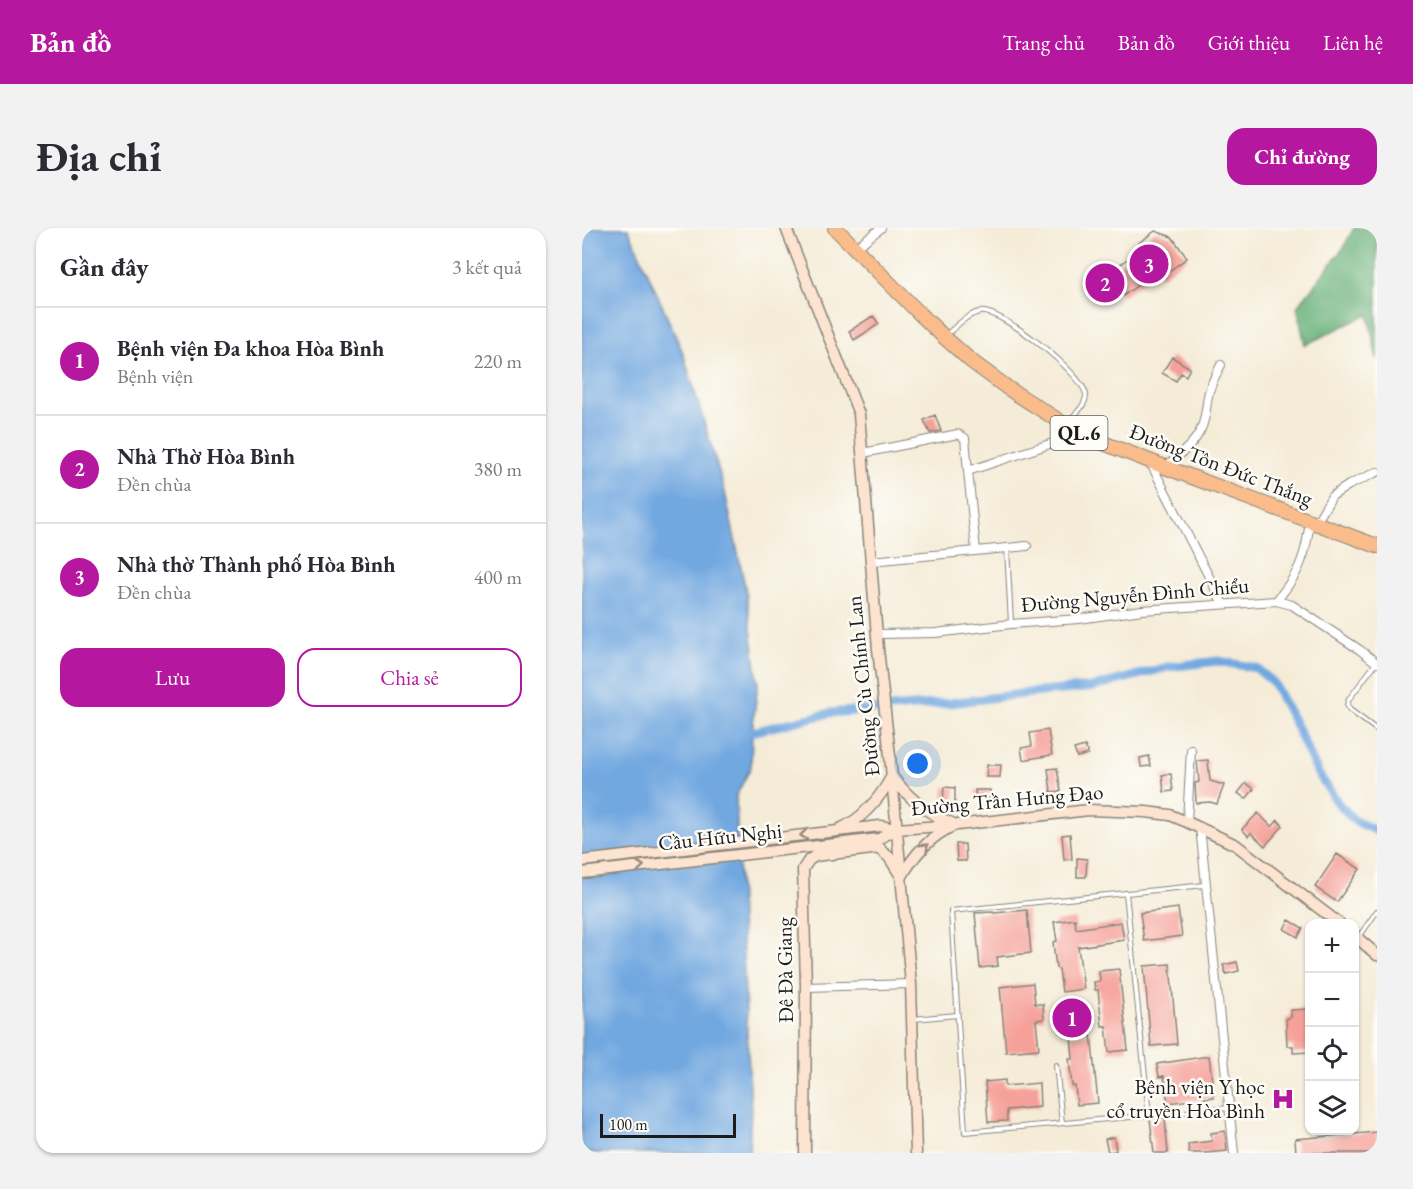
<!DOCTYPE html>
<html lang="vi">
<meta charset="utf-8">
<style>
:root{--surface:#fff;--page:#f2f2f3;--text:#2b2b33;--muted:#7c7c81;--line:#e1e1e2;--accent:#b5179e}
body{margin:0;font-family:"EB Garamond",serif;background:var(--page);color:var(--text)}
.controls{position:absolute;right:18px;bottom:18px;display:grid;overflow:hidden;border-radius:12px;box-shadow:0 2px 4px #0004}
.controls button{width:54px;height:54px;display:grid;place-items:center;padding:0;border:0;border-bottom:2px solid var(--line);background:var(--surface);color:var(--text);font:30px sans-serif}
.scale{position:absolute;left:18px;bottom:15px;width:136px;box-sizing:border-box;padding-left:6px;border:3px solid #1c1c1c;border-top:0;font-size:16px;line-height:21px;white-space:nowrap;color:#1c1c1c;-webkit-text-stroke:4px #fdfcf7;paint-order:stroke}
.you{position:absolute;left:336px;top:536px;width:21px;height:21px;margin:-15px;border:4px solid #fff;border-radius:50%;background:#1a73e8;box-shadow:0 0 0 9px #1a73e833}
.badge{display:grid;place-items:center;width:39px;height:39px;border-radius:50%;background:var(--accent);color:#fff;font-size:20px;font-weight:700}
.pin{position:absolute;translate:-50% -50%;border:3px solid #fff;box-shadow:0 2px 6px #0006}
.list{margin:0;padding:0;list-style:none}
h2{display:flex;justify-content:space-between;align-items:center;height:78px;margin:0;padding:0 24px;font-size:26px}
h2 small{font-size:20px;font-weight:400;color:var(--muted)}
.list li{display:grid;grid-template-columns:39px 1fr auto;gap:18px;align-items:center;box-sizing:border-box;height:108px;padding:0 24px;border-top:2px solid var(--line)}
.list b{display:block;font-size:22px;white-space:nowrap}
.list p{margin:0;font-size:20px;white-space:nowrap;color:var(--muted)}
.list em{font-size:20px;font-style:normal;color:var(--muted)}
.actions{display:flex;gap:12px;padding:18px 24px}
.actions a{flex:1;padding:14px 0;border:2px solid var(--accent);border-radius:18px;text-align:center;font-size:21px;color:var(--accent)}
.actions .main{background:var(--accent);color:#fff}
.icon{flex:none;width:33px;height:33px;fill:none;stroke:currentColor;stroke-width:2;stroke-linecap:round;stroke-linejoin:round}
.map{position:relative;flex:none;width:795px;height:925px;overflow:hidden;border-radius:18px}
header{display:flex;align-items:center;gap:36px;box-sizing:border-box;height:84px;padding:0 30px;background:var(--accent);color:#fff}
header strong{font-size:28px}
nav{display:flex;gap:33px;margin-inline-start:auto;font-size:21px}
.intro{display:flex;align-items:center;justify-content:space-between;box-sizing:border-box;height:144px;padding:0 36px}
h1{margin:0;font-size:42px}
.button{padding:15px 27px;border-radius:18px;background:var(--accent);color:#fff;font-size:21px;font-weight:700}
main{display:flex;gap:36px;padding:0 36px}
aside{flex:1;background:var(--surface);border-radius:18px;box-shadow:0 2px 4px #0004}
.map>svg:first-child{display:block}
.forest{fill:#64ae75;stroke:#406548;stroke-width:1.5}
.water{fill:#72a8e0;stroke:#47627e;stroke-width:1.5}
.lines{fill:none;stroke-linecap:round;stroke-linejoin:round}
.canal{stroke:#72a8e0;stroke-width:9}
.building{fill:#f5a099}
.lane-casing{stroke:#88847a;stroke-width:6}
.street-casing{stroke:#88847a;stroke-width:10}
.secondary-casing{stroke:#88847a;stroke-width:13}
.highway-casing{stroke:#88847a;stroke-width:16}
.lane{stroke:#fff;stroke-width:4}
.street{stroke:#fff;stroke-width:8}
.secondary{stroke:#fde4d0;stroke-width:10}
.highway{stroke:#f9bc8a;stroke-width:14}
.oneway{stroke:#988a7f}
.labels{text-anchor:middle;stroke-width:5;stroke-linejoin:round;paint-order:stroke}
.shield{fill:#fdfcf7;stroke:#605f5e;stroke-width:1.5}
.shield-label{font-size:20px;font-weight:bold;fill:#1c1c1c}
.street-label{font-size:21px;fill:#1c1c1c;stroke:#fdfcf7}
.poi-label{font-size:21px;fill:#1c1c1c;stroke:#fdfcf7;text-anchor:end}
</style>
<header>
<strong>Bản đồ</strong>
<nav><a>Trang chủ</a><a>Bản đồ</a><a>Giới thiệu</a><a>Liên hệ</a></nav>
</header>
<div class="intro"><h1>Địa chỉ</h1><a class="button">Chỉ đường</a></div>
<main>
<aside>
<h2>Gần đây<small>3 kết quả</small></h2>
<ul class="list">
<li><span class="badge">1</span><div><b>Bệnh viện Đa khoa Hòa Bình</b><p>Bệnh viện</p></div><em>220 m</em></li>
<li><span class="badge">2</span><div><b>Nhà Thờ Hòa Bình</b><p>Đền chùa</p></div><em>380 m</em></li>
<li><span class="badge">3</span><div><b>Nhà thờ Thành phố Hòa Bình</b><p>Đền chùa</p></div><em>400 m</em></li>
</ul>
<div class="actions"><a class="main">Lưu</a><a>Chia sẻ</a></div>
</aside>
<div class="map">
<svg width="795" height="925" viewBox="0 0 795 925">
<rect width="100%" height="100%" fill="#fdfcf7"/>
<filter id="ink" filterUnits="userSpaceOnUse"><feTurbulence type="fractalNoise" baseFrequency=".0167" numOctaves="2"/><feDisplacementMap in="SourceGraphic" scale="12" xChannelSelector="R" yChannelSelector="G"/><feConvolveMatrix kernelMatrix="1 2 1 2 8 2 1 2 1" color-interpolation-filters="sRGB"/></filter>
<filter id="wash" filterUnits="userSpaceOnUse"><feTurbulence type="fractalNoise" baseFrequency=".008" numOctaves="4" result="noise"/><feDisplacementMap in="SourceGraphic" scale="24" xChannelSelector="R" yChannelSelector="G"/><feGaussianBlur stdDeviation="1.35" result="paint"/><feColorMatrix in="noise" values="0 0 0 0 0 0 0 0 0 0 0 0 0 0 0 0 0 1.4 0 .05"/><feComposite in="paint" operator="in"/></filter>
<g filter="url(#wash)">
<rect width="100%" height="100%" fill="#f5ecd8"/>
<path class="forest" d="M772,0H795V132L786,86L723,117L715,79L760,22Z"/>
<path class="water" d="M0,0H46L101,125L142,260L164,363L176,455L170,504L169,539L154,568L157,652L169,880L167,925H0Z"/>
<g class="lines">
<path class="canal" d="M170,504L248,485L368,475L448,465L511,459L586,439L636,433L674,440L691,454L715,500L736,545L756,575L773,593L795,603"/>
</g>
<g id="blocks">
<path class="building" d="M573,3L590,9L605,30L579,49L575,43L541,68L525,46L561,20L557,15Z
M291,88L297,96L272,112L267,103Z
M590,129L608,140L604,148L599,145L594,153L580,145Z
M353,187L359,203L348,205L342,192Z
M466,502L470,527L441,532L439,520L450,518L448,505Z
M503,518L506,526L495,529L492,521Z
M567,528L569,538L559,539L558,530Z
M626,532L628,553L642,557L635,576L628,574L614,575L613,555L617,554L615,533Z
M405,537H419L418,549H404Z
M475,540L479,563L469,564L466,541Z
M589,546L591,563L582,564L580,547Z
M664,555L672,561L664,571L656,565Z
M362,559L373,560V575H361Z
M393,562H408L409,570L394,571Z
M676,585L690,599L696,592L701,598L683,618L669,605L666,608L660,601Z
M488,606L490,631L482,632L480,607Z
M374,616H383L384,633H375Z
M755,626L778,641L755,674L733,659Z
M495,630L505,631L504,649H495Z
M596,680L600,708L562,713L558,685Z
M445,682L449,725L415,729L416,738L398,740L393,685L411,684L412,685Z
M493,691L494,701L539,694L542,712L496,719L502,761L480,764L477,741L474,740L471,714L475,713L472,694Z
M707,692L721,700L716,709L702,701Z
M655,734L657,743L644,746L641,737Z
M588,736L595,816L569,818L562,738Z
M537,741L546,822L527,824L524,798H520L516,762H513L512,754L518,753L517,743Z
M451,755L453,776H461L462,791L454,792L457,821L424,824L418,759Z
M728,781V824L711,825V818H705L704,791L709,789V782Z
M509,806L516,875L495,877L493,858H490L487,831H491L489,808Z
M627,828L632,869L586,875L582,848L577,849L575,836Z
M423,852V858L457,855L458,879L425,882V893L406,894L403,854Z
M583,890L586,925H572L568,891Z
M643,903L645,923L624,925H607L606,916L630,913L629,905Z
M795,904V925H714L713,911Z
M532,909L534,923L526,924L523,911Z"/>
</g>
</g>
<g filter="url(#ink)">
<use href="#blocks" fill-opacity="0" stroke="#88847a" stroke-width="1.5"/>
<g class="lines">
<g class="lane-casing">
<path id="lane" d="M364,107C374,99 385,86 398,84C419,80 505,149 504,168C503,179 492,187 485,194
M425,320L429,395
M794,435L767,471L765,477L768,482L795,502
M623,657L369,683L383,904L647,880
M544,665L567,887
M777,709L795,683
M331,791L375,787
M474,837L480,895"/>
</g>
<g class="street-casing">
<path id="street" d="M273,20L299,0
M281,225L376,206L383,210L386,243L498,206
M568,234L641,376
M583,239C596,228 612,217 619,201C624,190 624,179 626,168C628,156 634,147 639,137
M386,243L394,323
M734,295L750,268L767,257L795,244
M289,333L445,318
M694,373C705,360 715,347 720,331C725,319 726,305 728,293
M295,406L354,405L429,396L497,391L560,382L694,373L710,377L778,422L795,435
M605,594L609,522
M618,599L652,925
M224,759L329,756"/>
</g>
<g class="secondary-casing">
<path id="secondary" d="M204,0L277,186L296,421L308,528L329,756L334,925
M258,601C282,590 298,570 310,548C325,569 347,587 372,596
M292,617L307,629L317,645
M0,633L298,598L314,601L375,597L507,582L564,584L588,587L605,594L654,617L758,696
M0,645L297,611L314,601
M319,650C331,628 349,608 371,598
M772,707L795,727
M223,925L224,759L221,641L227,632L233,628L298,620"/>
</g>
<g class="highway-casing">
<path id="highway" d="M253,0L334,82L362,109L389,133L427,161L482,196L498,206L583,239L795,318"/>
</g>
<use href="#lane" class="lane"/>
<use href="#street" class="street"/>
<use href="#secondary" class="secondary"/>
<use href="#highway" class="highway"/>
</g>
<defs><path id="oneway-chevron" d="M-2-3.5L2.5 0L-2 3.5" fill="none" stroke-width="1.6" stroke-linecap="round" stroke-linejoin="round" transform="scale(1.5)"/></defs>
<g class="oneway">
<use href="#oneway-chevron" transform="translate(222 607) rotate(173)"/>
<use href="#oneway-chevron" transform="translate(343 619) rotate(-44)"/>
<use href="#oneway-chevron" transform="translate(58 638) rotate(-6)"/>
</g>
</g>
<defs>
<g id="hospital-bare" transform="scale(1.8)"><path d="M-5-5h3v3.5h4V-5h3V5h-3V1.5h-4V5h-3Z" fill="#b5179e" stroke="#fdfcf7" stroke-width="2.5" paint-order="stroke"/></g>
</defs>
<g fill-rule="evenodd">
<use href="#hospital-bare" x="701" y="871"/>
</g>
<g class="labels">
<rect class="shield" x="468.5" y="188" width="57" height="34" rx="4.5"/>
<g class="shield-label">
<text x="497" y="212">QL.6</text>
</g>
<g class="street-label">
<text transform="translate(639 237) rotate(21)" y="7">Đường Tôn Đức Thắng</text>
<text transform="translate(553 367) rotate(-5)" y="7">Đường Nguyễn Đình Chiểu</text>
<text transform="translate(281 458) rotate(-96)" y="7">Đường Cù Chính Lan</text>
<text transform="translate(425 572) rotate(-5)" y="7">Đường Trần Hưng Đạo</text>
<text transform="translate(138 609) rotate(-6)" y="7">Cầu Hữu Nghị</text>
<text transform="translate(203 742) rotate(-91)" y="7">Đê Đà Giang</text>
</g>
<g class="poi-label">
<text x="683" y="866">Bệnh viện Y học<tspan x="683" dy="24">cổ truyền Hòa Bình</tspan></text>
</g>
</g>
</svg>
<div class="controls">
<button>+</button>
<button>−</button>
<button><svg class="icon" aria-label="locate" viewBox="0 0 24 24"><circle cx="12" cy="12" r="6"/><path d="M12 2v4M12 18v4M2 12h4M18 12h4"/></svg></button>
<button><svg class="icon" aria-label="layers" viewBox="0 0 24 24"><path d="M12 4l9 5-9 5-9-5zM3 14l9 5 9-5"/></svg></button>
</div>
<div class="scale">100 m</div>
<div class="you"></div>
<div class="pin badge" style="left:490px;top:790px">1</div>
<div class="pin badge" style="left:523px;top:55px">2</div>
<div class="pin badge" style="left:567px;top:36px">3</div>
</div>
</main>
